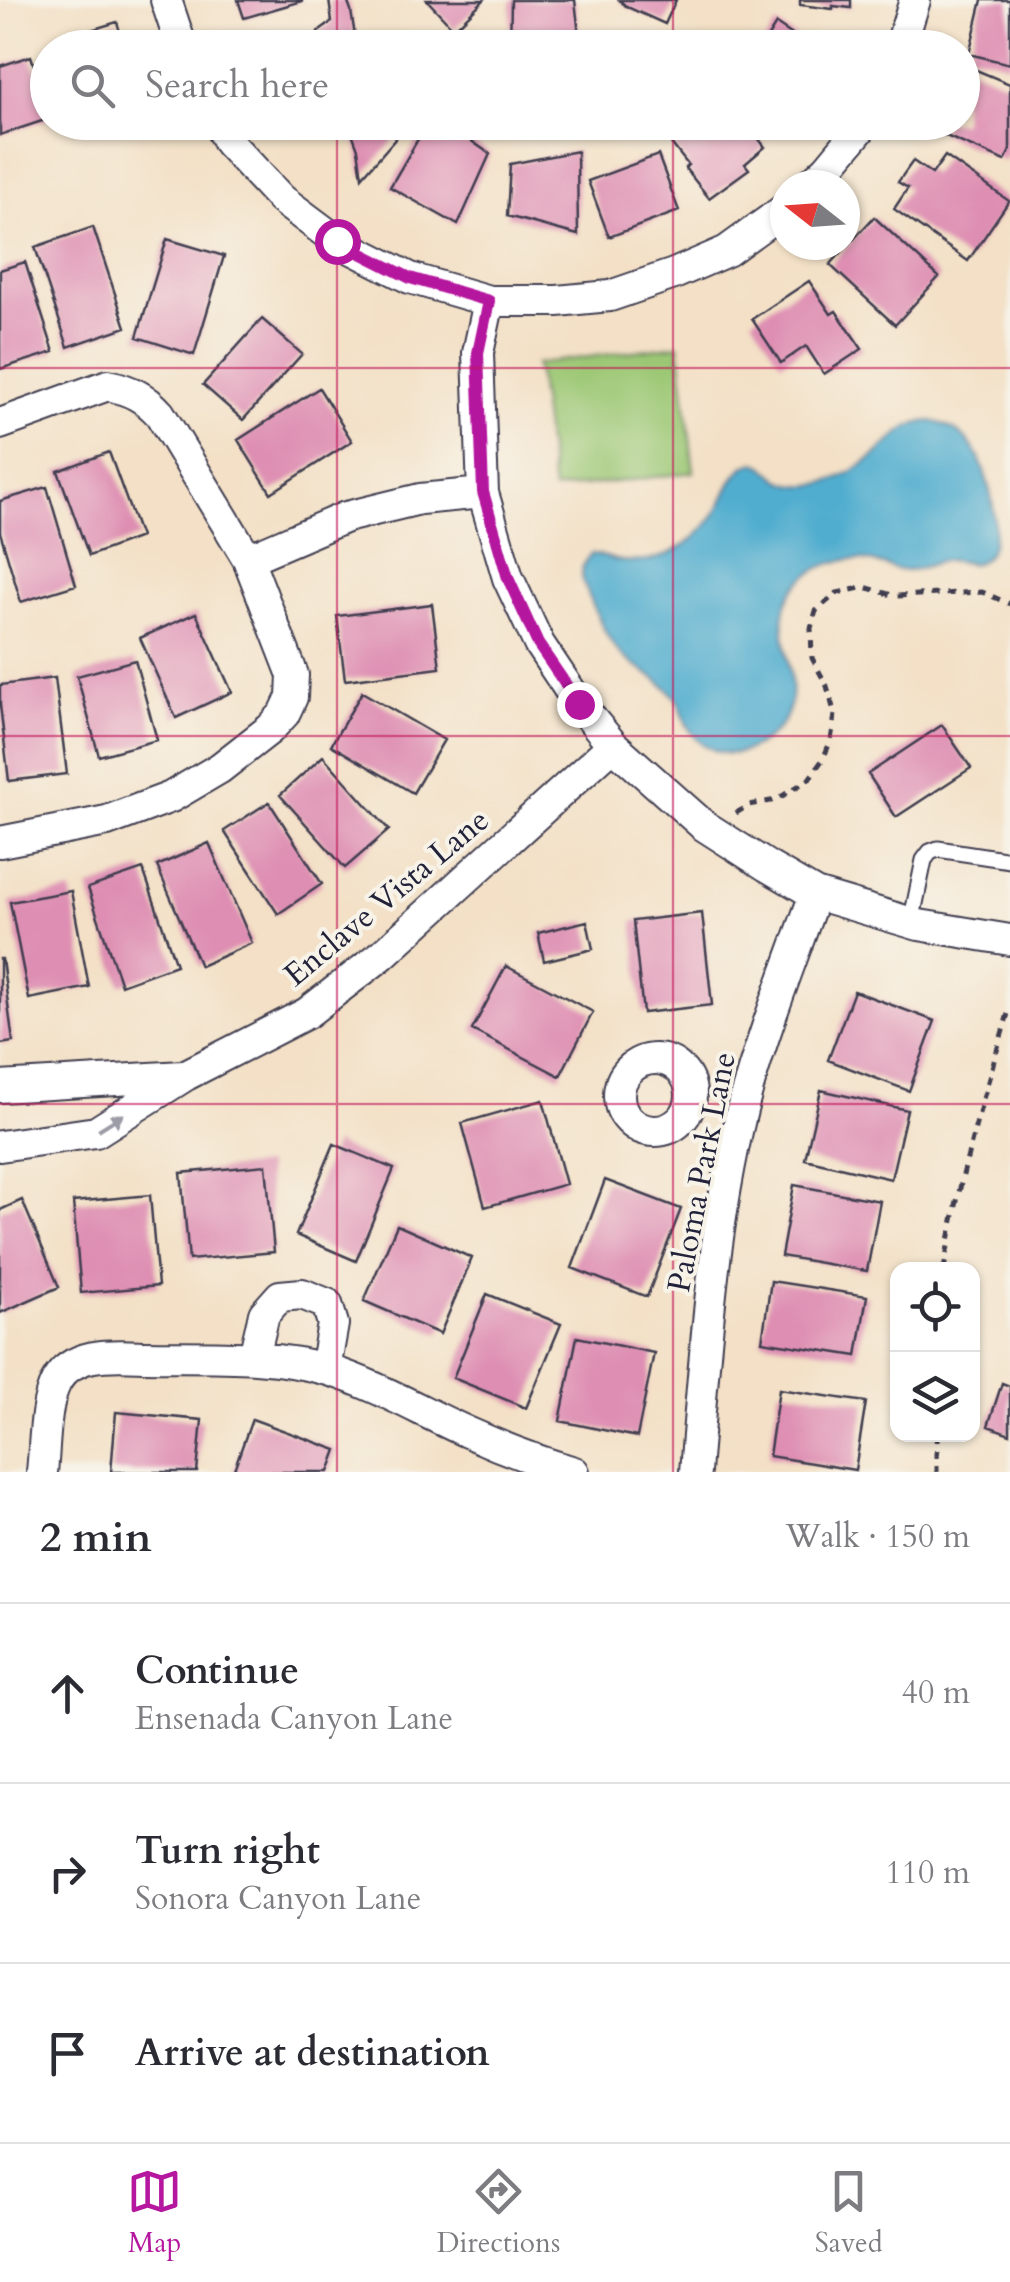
<!DOCTYPE html>
<meta charset="utf-8">
<style>
:root{--surface:#fff;--page:#f2f2f3;--text:#2b2b33;--muted:#7c7c81;--line:#e1e1e2;--accent:#b5179e}
body{margin:0;font-family:Cardo,serif;background:var(--page);color:var(--text)}
.controls{position:absolute;right:30px;bottom:30px;display:grid;overflow:hidden;border-radius:20px;box-shadow:0 2px 8px #0004}
.controls button{width:90px;height:90px;display:grid;place-items:center;padding:0;border:0;border-bottom:2px solid var(--line);background:var(--surface);color:var(--text);font:50px sans-serif}
.compass{position:absolute;left:770px;top:170px;width:90px;height:90px;border-radius:50%;background:var(--surface);box-shadow:0 2px 8px #0004;rotate:287deg}
.stop{position:absolute;width:30px;height:30px;margin:-22px;border:8px solid #b5179e;border-radius:50%;background:#fff}
.stop.end{background:#b5179e;border-color:#fff;box-shadow:0 2px 10px #0008}
.list{margin:0;padding:0;list-style:none}
h2{display:flex;justify-content:space-between;align-items:center;height:130px;margin:0;padding:0 40px;font-size:42px}
h2 small{font-size:32px;font-weight:400;color:var(--muted)}
.list li{display:grid;grid-template-columns:65px 1fr auto;gap:30px;align-items:center;box-sizing:border-box;height:180px;padding:0 40px;border-top:2px solid var(--line)}
.list b{display:block;font-size:38px;white-space:nowrap}
.list p{margin:0;font-size:32px;white-space:nowrap;color:var(--muted)}
.list em{font-size:32px;font-style:normal;color:var(--muted)}
.icon{flex:none;width:55px;height:55px;fill:none;stroke:currentColor;stroke-width:2;stroke-linecap:round;stroke-linejoin:round}
.map{position:relative;flex:none;width:1010px;height:1472px;overflow:hidden}
.search{position:absolute;background:var(--surface);box-shadow:0 2px 8px #0004;left:30px;right:30px;top:30px;height:110px;display:flex;align-items:center;gap:25px;box-sizing:border-box;padding:0 35px;border-radius:55px;color:var(--muted);font-size:38px}
.sheet{height:670px;background:var(--surface)}
nav{display:flex;justify-content:space-around;align-items:center;box-sizing:border-box;height:140px;border-top:2px solid var(--line);background:var(--surface);font-size:28px;color:var(--muted)}
nav a{display:grid;justify-items:center;gap:5px}
nav .on{color:var(--accent)}
.map>svg:first-child{display:block}
.green{fill:#9cc875;stroke:#5f7558;stroke-width:2.5}
.water{fill:#51adcf;stroke:#3a6885;stroke-width:2.5}
.building{fill:#de8eb2}
.lines{fill:none;stroke-linecap:round;stroke-linejoin:round}
.service-casing{stroke:#413e50;stroke-width:19}
.minor-casing{stroke:#413e50;stroke-width:34}
.path{stroke:#413e50;stroke-width:5;stroke-dasharray:8 8;stroke-linecap:butt}
.service{stroke:#fff;stroke-width:15}
.minor{stroke:#fff;stroke-width:30}
.oneway{fill:#9c9ca7}
.route{stroke:#b5179e;stroke-width:12}
.grid{fill:none;stroke:#c2185b;stroke-width:2.5;stroke-opacity:0.55}
.labels{text-anchor:middle;stroke-width:8;stroke-linejoin:round;paint-order:stroke}
.street-label{font-size:32px;fill:#22223b;stroke:#f7f3e8}
</style>
<div class="map">
<svg width="1010" height="1472" viewBox="0 0 1010 1472">
<rect width="100%" height="100%" fill="#f7f3e8"/>
<filter id="ink" filterUnits="userSpaceOnUse"><feTurbulence type="fractalNoise" baseFrequency=".01" numOctaves="2"/><feDisplacementMap in="SourceGraphic" scale="20" xChannelSelector="R" yChannelSelector="G"/><feConvolveMatrix kernelMatrix="1 2 1 2 8 2 1 2 1" color-interpolation-filters="sRGB"/></filter>
<filter id="wash" filterUnits="userSpaceOnUse"><feTurbulence type="fractalNoise" baseFrequency=".0048" numOctaves="4" result="noise"/><feDisplacementMap in="SourceGraphic" scale="40" xChannelSelector="R" yChannelSelector="G"/><feGaussianBlur stdDeviation="2.25" result="paint"/><feColorMatrix in="noise" values="0 0 0 0 0 0 0 0 0 0 0 0 0 0 0 0 0 1.4 0 .05"/><feComposite in="paint" operator="in"/></filter>
<g filter="url(#wash)">
<rect width="100%" height="100%" fill="#f3e0c6"/>
<path class="green" d="M679,345L694,472L553,490L536,364Z"/>
<path class="water" d="M932,421C952,425 969,438 978,456C989,478 1009,548 978,562C967,567 954,557 941,561C929,564 919,571 905,571C892,570 881,563 869,561C845,556 816,565 799,583C751,632 838,707 750,749C726,761 699,748 687,725C683,715 681,705 675,697C657,674 633,669 617,650C603,633 592,602 583,582C581,570 582,563 591,554C602,554 610,560 621,561C665,567 702,539 722,502C728,490 735,471 748,465C762,458 771,475 781,480C790,485 802,486 812,485C837,482 861,468 880,451C899,435 905,422 932,421Z"/>
<g id="blocks">
<path class="building" d="M238,0H302V1L244,18Z
M329,0H347L351,11L357,48H297L332,22Z
M427,0H484L454,29Z
M511,0H575L580,43L561,48H510Z
M619,0H676L665,24L627,7Z
M800,0H851V8L833,6V9L800,5Z
M982,0H1010V64L969,54Z
M117,22L125,48H56L54,41Z
M776,24L812,48H761Z
M31,56L48,107V119L0,135V66Z
M969,67L1010,84V150L1005,161L941,134L945,122H962V82Z
M348,122H410L362,177L358,149Z
M428,122H444L490,154L458,225L390,187Z
M686,122H746L765,147L745,164L749,169L709,198L685,168L688,165L667,138Z
M577,151L578,235L507,216L510,164Z
M658,155L679,211L609,237L588,181Z
M945,156L1009,201L968,261L894,209L908,188L898,182L913,161L932,174Z
M874,217L939,277L895,325L830,265Z
M93,227L126,327L68,347L35,247Z
M167,239L224,256L194,355L137,337Z
M25,262L54,352L0,369V270Z
M809,281L831,314L836,311L862,349L824,374L806,346L781,363L752,319Z
M262,319L302,354L243,420L203,385Z
M319,388L352,441L271,493L238,440Z
M109,452L140,537L89,556L58,471Z
M47,487L76,585L21,602L0,532V501Z
M432,604L440,668L345,680L337,616Z
M196,613L232,692L176,718L140,638Z
M135,660L157,740L99,756L77,676Z
M55,678L67,774L9,781L0,705V685Z
M362,692L444,740L413,793L331,745Z
M942,725L971,768L896,817L868,774Z
M323,756L389,830L345,868L280,795Z
M269,802L322,884L278,914L224,831Z
M209,843L252,943L200,966L157,866Z
M143,869L176,965L121,985L88,888Z
M71,891L89,987L29,999L10,902Z
M702,913L712,1005L643,1013L633,921Z
M587,921L593,949L544,961L538,933Z
M0,959H2L13,1042L0,1044Z
M506,966L593,1012L560,1076L472,1030Z
M854,991L935,1021L909,1091L828,1060Z
M821,1090L907,1110L891,1179L805,1159Z
M543,1100L566,1184L485,1207L462,1123Z
M334,1144L394,1169L356,1261L296,1235Z
M266,1165L274,1252L189,1260L181,1173Z
M605,1180L681,1209L647,1297L572,1268Z
M794,1185L880,1201L867,1271L781,1256Z
M150,1195L158,1286L81,1293L73,1202Z
M22,1200L59,1287L0,1313V1210Z
M397,1225L472,1258L440,1334L364,1301Z
M771,1281L867,1296L857,1356L762,1341Z
M487,1294L561,1324L526,1408L453,1378Z
M577,1337L654,1353L637,1437L560,1421Z
M1002,1383L1010,1386V1434L988,1426Z
M779,1389L866,1402L855,1470L769,1456Z
M116,1412L202,1420L197,1472H111Z
M252,1419L337,1450L329,1472H233Z"/>
</g>
</g>
<g filter="url(#ink)">
<use href="#blocks" fill-opacity="0" stroke="#413e50" stroke-width="2.5"/>
<g class="lines">
<g class="service-casing">
<path id="service" d="M911,923L924,860L930,852L938,849L1010,860"/>
</g>
<g class="minor-casing">
<path id="minor" d="M166,0L182,48
M900,48L915,0
M217,122L229,143L281,199L337,241L410,278L489,301H557L610,296L674,274L727,251L785,209
M810,185L827,169L866,122
M489,301L478,353L483,493L508,578L539,644L579,704L613,745L703,825L767,866L815,894L919,925L1010,940
M0,424L108,385C130,390 145,397 160,414L248,559L293,675L292,697L284,714L270,729L220,768L171,797L107,821L0,842
M248,559L346,517L420,499L483,493
M619 1095a36 36 0 1 1 72 0a36 36 0 1 1-72 0Z
M0,1087L183,1076
M0,1146L96,1132L186,1075L307,1013L382,955L613,745
M254,1357L264,1314L280,1296L302,1294L327,1304L333,1324L325,1369
M42,1472C45,1446 44,1405 56,1382C73,1350 116,1355 146,1356C205,1357 271,1353 328,1370C377,1385 420,1411 467,1432C502,1448 537,1461 574,1472
M695,1472C705,1351 713,1228 742,1110C761,1036 790,965 815,894"/>
</g>
<path class="path" d="M736,813L749,805L776,800L809,779L823,759L831,740L835,715L827,686L812,658L811,628L816,611L837,593L865,587L895,596L982,592L1010,604
M944,1270C958,1180 984,1094 1010,1007
M937,1434V1472"/>
<use href="#service" class="service"/>
<use href="#minor" class="minor"/>
</g>
<defs><path id="oneway-solid" d="M-6-.8H1V-3.2L6.5 0L1 3.2V.8H-6Z" transform="scale(2.5)"/></defs>
<use class="oneway" href="#oneway-solid" transform="translate(111 1122) rotate(-32)"/>
</g>
<g class="lines" filter="url(#ink)">
<path class="route" d="M337,241L410,278L489,301L478,353L483,492L508,578L538,644L579,704"/>
</g>
<path class="grid" d="M337,0V48M673,0V48M337,122V1472M673,122V1472M0,368H1010M0,736H1010M0,1104H1010"/>
<g class="labels">
<g class="street-label">
<text transform="translate(386 897) rotate(-40)" y="11">Enclave Vista Lane</text>
<text transform="translate(701 1172) rotate(-79)" y="11">Paloma Park Lane</text>
</g>
</g>
</svg>
<div class="controls">
<button><svg class="icon" aria-label="locate" viewBox="0 0 24 24"><circle cx="12" cy="12" r="6"/><path d="M12 2v4M12 18v4M2 12h4M18 12h4"/></svg></button>
<button><svg class="icon" aria-label="layers" viewBox="0 0 24 24"><path d="M12 4l9 5-9 5-9-5zM3 14l9 5 9-5"/></svg></button>
</div>
<svg class="compass" viewBox="-18 -18 36 36"><path d="M0-13l5 13h-10z" fill="#e53935"/><path d="M0 13l5-13h-10z" fill="#7c7c81"/></svg>
<div class="stop" style="left:337px;top:241px"></div>
<div class="stop end" style="left:579px;top:704px"></div>
<div class="search"><svg class="icon" aria-label="search" viewBox="0 0 24 24"><circle cx="10" cy="10" r="6"/><path d="M15 15l6 6"/></svg>Search here</div>
</div>
<section class="sheet">
<h2>2 min<small>Walk · 150 m</small></h2>
<ul class="list">
<li><svg class="icon" aria-label="ahead" viewBox="0 0 24 24"><path d="M12 20V5M6 11l6-6 6 6"/></svg><div><b>Continue</b><p>Ensenada Canyon Lane</p></div><em>40 m</em></li>
<li><svg class="icon" aria-label="right" viewBox="0 0 24 24"><path d="M7 20v-9h11M14 6l5 5-5 5"/></svg><div><b>Turn right</b><p>Sonora Canyon Lane</p></div><em>110 m</em></li>
<li><svg class="icon" aria-label="arrive" viewBox="0 0 24 24"><path d="M6 21V4h12l-3 4 3 4H6"/></svg><div><b>Arrive at destination</b></div></li>
</ul>
</section>
<nav>
<a class="on"><svg class="icon" aria-label="map" viewBox="0 0 24 24"><path d="M3 6l6-2 6 2 6-2v14l-6 2-6-2-6 2zM9 4v14M15 6v14"/></svg>Map</a>
<a><svg class="icon" aria-label="directions" viewBox="0 0 24 24"><path d="M12 3l9 9-9 9-9-9zM9 14v-3h6M13 9l2 2-2 2"/></svg>Directions</a>
<a><svg class="icon" aria-label="saved" viewBox="0 0 24 24"><path d="M7 4h10v16l-5-4-5 4z"/></svg>Saved</a>
</nav>
